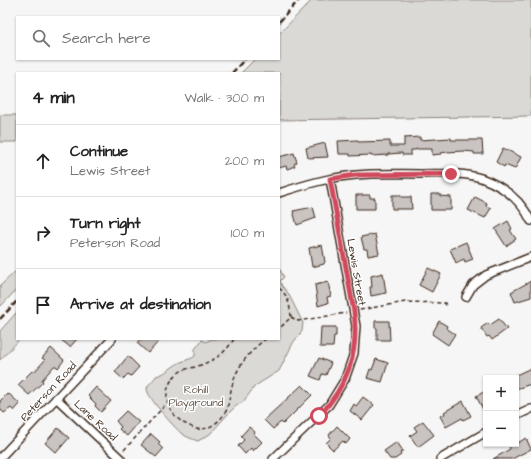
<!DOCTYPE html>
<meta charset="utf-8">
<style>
:root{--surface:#fff;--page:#f6f6f6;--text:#222;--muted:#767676;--line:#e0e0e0}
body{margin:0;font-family:"Architects Daughter",sans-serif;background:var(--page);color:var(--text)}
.controls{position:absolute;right:12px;bottom:12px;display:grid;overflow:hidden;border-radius:0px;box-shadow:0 1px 3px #0004}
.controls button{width:36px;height:36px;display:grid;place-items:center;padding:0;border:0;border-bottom:1px solid var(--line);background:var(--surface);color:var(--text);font:20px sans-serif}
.stop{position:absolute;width:12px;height:12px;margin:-9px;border:3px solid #d1495b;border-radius:50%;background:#fff}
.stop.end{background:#d1495b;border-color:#fff;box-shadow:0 1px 4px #0008}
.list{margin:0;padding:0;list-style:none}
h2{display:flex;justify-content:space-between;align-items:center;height:52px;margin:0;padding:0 16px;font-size:17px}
h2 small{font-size:13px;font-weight:400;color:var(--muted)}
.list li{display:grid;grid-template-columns:26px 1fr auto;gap:12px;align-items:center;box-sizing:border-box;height:72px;padding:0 16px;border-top:1px solid var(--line)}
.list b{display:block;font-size:15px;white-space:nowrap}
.list p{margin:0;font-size:13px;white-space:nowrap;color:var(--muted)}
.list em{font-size:13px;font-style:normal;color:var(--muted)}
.icon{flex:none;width:22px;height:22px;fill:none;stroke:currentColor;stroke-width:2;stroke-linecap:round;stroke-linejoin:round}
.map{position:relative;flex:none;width:531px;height:459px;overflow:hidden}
.search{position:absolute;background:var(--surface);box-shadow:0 1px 3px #0004;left:16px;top:16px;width:264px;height:44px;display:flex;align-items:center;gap:10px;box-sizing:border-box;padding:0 14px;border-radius:0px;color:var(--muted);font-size:15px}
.panel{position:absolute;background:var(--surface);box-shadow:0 1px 3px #0004;left:16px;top:72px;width:264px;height:268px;border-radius:0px}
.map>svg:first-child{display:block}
.green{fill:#dbd9d6;stroke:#8b827a}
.building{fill:#c9c3c1;stroke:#3b2a1e}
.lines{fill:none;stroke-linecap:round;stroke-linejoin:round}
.street-casing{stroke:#3b2a1e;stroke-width:10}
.path{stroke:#3b2a1e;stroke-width:1.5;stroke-dasharray:4 3;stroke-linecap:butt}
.street{stroke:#fff;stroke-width:7}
.rail{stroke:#3b2a1e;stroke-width:2.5;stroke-dasharray:6 3;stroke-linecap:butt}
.route{stroke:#d1495b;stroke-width:5}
.labels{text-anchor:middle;stroke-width:3;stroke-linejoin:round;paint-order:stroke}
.street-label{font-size:11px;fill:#3b2a1e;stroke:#fff}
.park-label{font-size:11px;fill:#63564c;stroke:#fff}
</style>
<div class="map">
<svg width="531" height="459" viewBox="0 0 531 459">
<rect width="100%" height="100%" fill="#f7f6f6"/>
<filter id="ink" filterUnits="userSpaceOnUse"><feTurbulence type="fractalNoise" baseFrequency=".025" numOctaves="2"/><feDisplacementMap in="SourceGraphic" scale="8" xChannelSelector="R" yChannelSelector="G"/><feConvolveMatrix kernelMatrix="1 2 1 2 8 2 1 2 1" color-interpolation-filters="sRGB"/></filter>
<g filter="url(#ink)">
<path class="green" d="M312,0H531V116L279,120V73H241L255,59H279V34Z
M0,115H17V142H0Z
M279,268L284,277L280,281L282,286L288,293L303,323L302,331L293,343L279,371L255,386L243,402L236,406L228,414L210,434L198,441C192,439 186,437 181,433C174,427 147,397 147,389C147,385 154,380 156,376C167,374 173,364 184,361C188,359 192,359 195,356V349L202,340L206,342L211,339H279Z
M17,270V289L0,307V286Z
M17,312V339H20L0,360V331Z"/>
<path class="building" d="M420,137V140L451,138V140H482L483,154H474V152L463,151L447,152L441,153V154L432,155V149H416V150H411V155H402V153L388,154V155L371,156V155L350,156V154H339L338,141L358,140V142L390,141V146H404V138Z
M325,143L328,157L308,158L306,148Z
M503,148L521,157L515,169L505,165L504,167L496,162Z
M294,153L297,162L294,164L295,166L287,169L286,166L279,168V157Z
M431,194H440V196L451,197V210H431Z
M356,195H370V198H375V209H356Z
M392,195H400L401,197H411L412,209H392Z
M475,197L487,203L486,206L491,208L485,218L468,210Z
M313,207L316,218L297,225L293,211Z
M508,221L512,229L510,230L516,239L506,246L495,229Z
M375,234L379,254L368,256L367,249H364L361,237Z
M466,242L473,259L465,262L464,259L456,263L450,249Z
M322,245L325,262L324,263V264L312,267L309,248Z
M428,268L441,274L432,292L419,285Z
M383,273L386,293L371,296L370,287H372L371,276Z
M531,281V297L515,302L511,292Z
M328,282L331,296L327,297L328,303L318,306L315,285Z
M499,319L507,329L492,340L489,336L487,337L481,328L488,323L490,325Z
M375,321H389L390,340H377V328H375Z
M439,321L447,326L446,328L455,334L448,345L432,334Z
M321,327H336V336H334L333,347H320Z
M60,339H77L70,347Z
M140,339H161L148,353L137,343Z
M51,348L64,360L58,368L56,366H54L42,380L43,382L29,395L18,385L32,371L34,372L45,360L42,358Z
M128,356L139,367L131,376L128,374L123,379L115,372Z
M319,358L331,363L326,375L322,374L320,380L310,376Z
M376,359L388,363L382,382L367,378L370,369L372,370Z
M531,368V384L516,389V375Z
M302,385L312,395L283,424L281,422L273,429L264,420Z
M96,387L111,401L101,412L95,406L96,404L88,396Z
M486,391V415L476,396Z
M7,394L8,395L9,394L20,404L14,411L11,408L4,413L0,409V401Z
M363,397L374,405L362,420L350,411L354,404L356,406Z
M463,401L471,416L463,420L462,418L446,427L440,416L445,414L444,412Z
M126,411L139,422L127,436L119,429L121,427L116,421Z
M423,421L434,435L418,447L410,436L417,431L414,427Z
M337,426L350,439L346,444L343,441L333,450L326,443L331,438L329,435Z
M249,427L255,432L254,434L262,442L253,451L251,448L245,454L238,446L244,440L241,436Z
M58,428L69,438L56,453L45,443Z
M151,434L160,442L158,444L163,449L156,457L141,445Z
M526,438L531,449L512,459H493L510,449L509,444H516Z
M397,442L403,451L400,453L401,455L395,459H390L384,451Z"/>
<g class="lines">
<g class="street-casing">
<path id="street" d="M279,193C304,185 330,177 356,175C377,173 399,174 421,174C441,174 462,172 481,178C503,186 521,200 531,221
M466,297L473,285L486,275L531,257
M56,398L121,459
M516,416L531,409
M0,458L112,339
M273,459L329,405L345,379L354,353L356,326L330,179
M440,459L486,432"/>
</g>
<path class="path" d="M279,288C288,295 290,306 291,317L279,329
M360,310L405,302L445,303L446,306
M291,317L298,321L346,313
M234,339C224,355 213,361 195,367C191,368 185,369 181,371C157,387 166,417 190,426C193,428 198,430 201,429C211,429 223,419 227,409C230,398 231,385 236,374C242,361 254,347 266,339
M124,450L167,403"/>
<use href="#street" class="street"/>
<path class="rail" d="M279,22L299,0
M232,73L245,59
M0,319L17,301"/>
</g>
</g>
<g class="lines" filter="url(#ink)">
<path class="route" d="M319,416C348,385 359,353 354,312L330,179L356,175L451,174"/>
</g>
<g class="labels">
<g class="street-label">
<text transform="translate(357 272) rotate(80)" y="4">Lewis Street</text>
<text transform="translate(48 391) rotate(-47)" y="4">Peterson Road</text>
<text transform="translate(96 420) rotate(43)" y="4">Lane Road</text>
</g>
<g class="park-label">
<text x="196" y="393">Rohill<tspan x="196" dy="13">Playground</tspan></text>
</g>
</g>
</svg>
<div class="controls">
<button>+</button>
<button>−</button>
</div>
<div class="stop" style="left:319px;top:416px"></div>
<div class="stop end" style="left:451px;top:174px"></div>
<div class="search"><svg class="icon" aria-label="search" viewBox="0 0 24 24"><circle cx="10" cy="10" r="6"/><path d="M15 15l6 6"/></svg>Search here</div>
<section class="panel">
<h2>4 min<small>Walk · 300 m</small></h2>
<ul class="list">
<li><svg class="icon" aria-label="ahead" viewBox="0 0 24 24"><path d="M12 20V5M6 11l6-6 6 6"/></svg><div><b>Continue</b><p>Lewis Street</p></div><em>200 m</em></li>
<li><svg class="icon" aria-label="right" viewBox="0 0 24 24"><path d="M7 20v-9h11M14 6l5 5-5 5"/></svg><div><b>Turn right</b><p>Peterson Road</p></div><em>100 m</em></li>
<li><svg class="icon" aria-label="arrive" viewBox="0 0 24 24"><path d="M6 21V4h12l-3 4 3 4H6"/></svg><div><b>Arrive at destination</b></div></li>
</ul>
</section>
</div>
